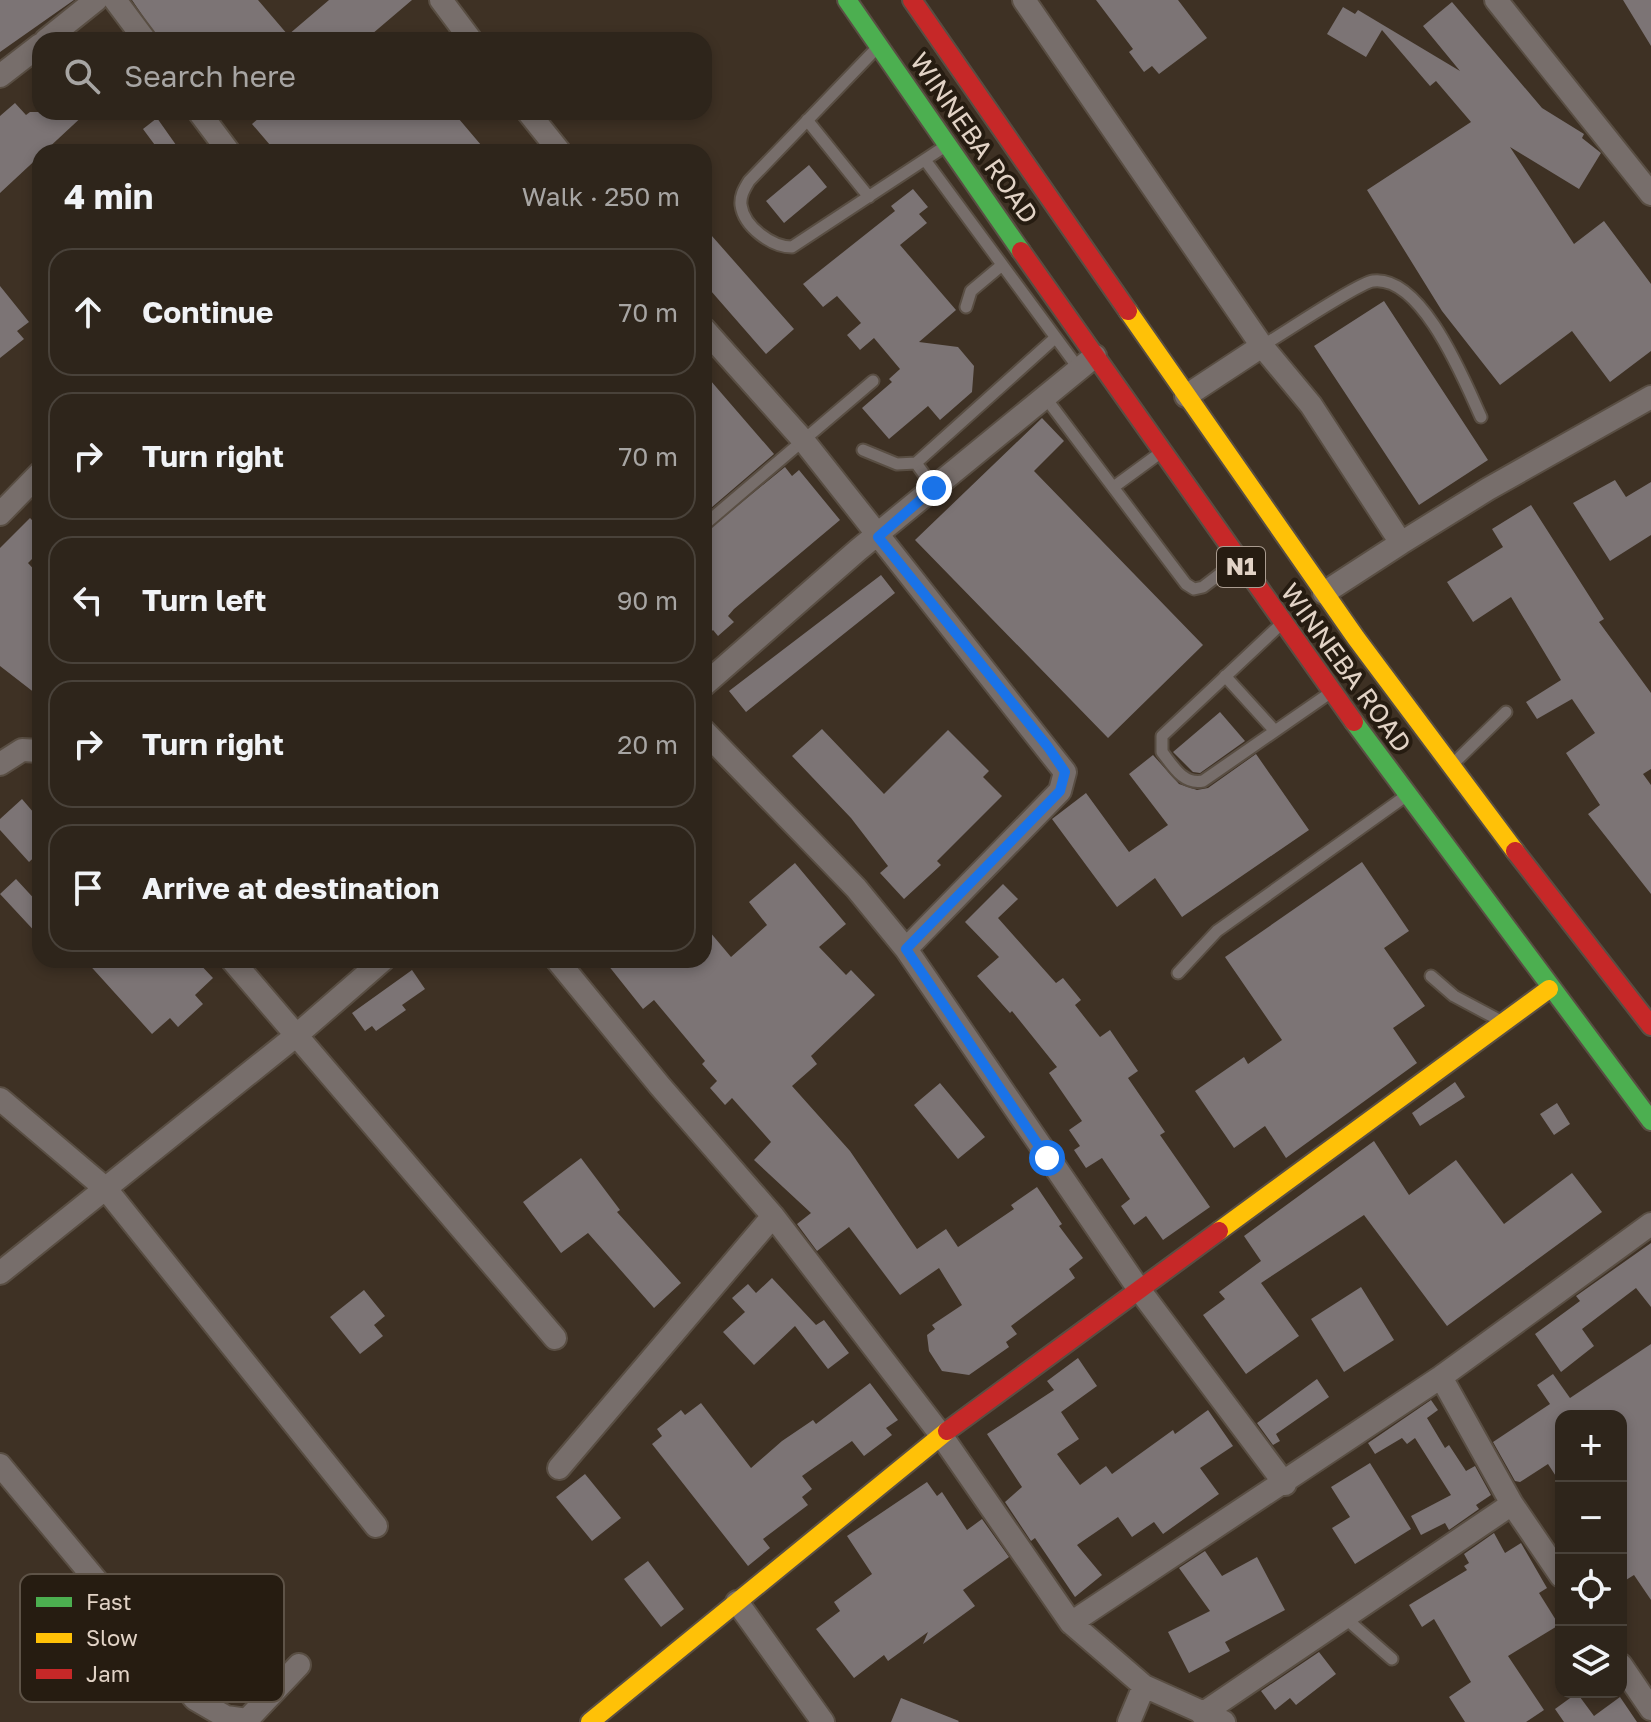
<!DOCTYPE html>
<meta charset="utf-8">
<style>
:root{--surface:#2e251b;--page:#3a3128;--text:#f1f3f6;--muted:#a7a5a3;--line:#49423a}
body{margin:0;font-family:"Golos Text",sans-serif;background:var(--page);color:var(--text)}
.controls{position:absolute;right:24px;bottom:24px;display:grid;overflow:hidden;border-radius:16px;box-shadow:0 4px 12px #0003}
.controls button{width:72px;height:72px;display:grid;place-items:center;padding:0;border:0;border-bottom:2px solid var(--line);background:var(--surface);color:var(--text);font:40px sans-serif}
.stop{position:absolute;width:24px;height:24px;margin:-18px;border:6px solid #1a73e8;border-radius:50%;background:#fff}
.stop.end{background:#1a73e8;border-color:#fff;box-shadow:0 2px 8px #0008}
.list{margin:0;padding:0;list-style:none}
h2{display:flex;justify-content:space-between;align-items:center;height:104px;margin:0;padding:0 32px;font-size:34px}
h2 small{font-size:26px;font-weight:400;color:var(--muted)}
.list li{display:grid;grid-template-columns:52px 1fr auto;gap:24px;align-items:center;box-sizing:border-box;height:128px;margin:0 16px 16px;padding:0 16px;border:2px solid var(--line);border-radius:24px}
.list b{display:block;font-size:30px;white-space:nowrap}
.list em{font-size:26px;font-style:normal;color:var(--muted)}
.icon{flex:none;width:44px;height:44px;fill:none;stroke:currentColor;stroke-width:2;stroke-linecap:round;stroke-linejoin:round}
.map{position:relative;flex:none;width:1651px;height:1722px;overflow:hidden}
.search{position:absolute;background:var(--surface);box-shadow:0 4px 12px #0003;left:32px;top:32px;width:680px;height:88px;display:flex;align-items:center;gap:20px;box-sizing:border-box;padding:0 28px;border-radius:24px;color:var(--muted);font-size:30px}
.panel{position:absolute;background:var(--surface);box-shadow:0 4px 12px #0003;left:32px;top:144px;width:680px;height:824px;border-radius:24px}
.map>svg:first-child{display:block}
.building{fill:#7c7475}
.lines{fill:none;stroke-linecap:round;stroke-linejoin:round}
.lane-casing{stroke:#594e43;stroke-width:15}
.street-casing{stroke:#594e43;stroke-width:26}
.fast-casing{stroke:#594e43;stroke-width:22}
.slow-casing{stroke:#594e43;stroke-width:22}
.jam-casing{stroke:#594e43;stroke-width:22}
.lane{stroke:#776e6b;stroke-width:11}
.street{stroke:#776e6b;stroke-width:22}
.fast{stroke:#4caf50;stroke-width:18}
.slow{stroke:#ffc107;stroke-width:18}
.jam{stroke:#c62828;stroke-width:18}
.route{stroke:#1a73e8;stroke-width:10}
.labels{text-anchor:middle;stroke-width:8;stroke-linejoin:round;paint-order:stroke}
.shield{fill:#261c11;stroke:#aa9c90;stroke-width:2}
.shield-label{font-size:24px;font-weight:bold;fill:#e2d3c6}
.street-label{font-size:26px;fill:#e2d3c6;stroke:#261c11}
.key{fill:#261c11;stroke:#5e5347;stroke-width:2}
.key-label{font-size:22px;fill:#e2d3c6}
</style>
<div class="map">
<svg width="1651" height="1722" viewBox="0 0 1651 1722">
<rect width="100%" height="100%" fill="#3e3124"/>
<path class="building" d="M0,0H74L0,52Z
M132,0H258L288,35L329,0H412L365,40H159Z
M1096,0H1178L1207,38L1159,74L1152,66L1144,72L1129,52L1133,49Z
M1623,0H1651V46Z
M1452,2L1542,108L1584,134L1582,138L1601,153L1579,189L1510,147L1574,244L1604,221L1651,284V351L1610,382L1572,331L1500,385L1442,311L1367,190L1471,122L1436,81L1430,86L1382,30L1366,57L1327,34L1343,7L1355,14L1358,10L1460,71L1423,26Z
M15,103L26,115L30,112H87L0,193V116Z
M266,112H453L487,152H276L252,124Z
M157,118L181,152H160L143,129Z
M809,165L827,187L784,223L766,201Z
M913,189L928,207L919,214L927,223L900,245L956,310L919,342L958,347L974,366L972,392L940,420L928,406L889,439L862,408L892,382L889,379L900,369L874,338L860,350L847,335L861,323L837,296L823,307L803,284L895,211L891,206Z
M704,227L794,329L766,354L704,283Z
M0,286L29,322L17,331L24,339L0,358Z
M1384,301L1488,460L1419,505L1314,346Z
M704,373L774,454L704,514Z
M1042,418L1064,441L1034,471L1203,645L1108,738L915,540Z
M785,467L792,476L799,470L840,520L734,609L728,616L734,622L718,636L713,630L704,638V533Z
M1615,480L1626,497L1651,482V535L1610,561L1573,503Z
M1531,505L1604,619L1599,622L1651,693V769L1643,774L1651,785V894L1588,814L1600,805L1566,753L1595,733L1572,699L1537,719L1526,702L1561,680L1511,597L1473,622L1447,582L1503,547L1492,529Z
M30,518L40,528V551L28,563L40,576V697L0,666V548Z
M881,575L895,593L746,712L729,691Z
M1220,712L1245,741L1200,773L1193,772L1173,752Z
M822,729L884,794L948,730L989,771L983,777L1002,796L937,861L941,865L904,899L880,873L888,866L851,818L792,756Z
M1256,754L1309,830L1182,917L1155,878L1117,907L1052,819L1086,793L1129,852L1168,825L1129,774L1153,755L1179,784L1197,790L1208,788Z
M22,799L40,820V852L29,862L0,830V819Z
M1362,862L1409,931L1384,948L1425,1006L1393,1028L1417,1063L1286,1158L1265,1126L1234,1148L1195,1091L1244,1057L1248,1064L1282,1040L1225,957Z
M795,863L846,924L819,947L846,975L851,970L875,995L811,1056L817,1064L792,1086L850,1151L917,1249L946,1229L958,1247L1014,1209L1011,1205L1037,1187L1062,1224L1059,1226L1083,1258L1069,1269L1075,1278L1011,1326L1017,1334L1006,1342L1009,1347L969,1375L942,1371L929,1351L927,1335L935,1329L932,1325L962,1305L939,1268L900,1295L849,1227L817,1251L797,1224L811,1213L754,1160L771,1142L732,1098L725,1105L710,1088L717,1081L702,1064L705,1061L654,1000L643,1009L604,960H704V925L731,957L767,925L749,902Z
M16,879L40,905V937L0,894Z
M1003,884L1018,899L998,918L1056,983L1063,978L1081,1000L1075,1005L1100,1037L1110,1030L1138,1071L1128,1078L1165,1132L1160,1135L1210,1207L1163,1240L1146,1216L1134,1225L1121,1206L1130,1199L1102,1158L1086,1168L1074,1150L1080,1146L1069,1130L1082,1121L1049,1073L1057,1067L1012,1011L1010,1013L977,976L999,957L965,922Z
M85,960H196L213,978L195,995L203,1004L178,1027L170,1018L152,1034Z
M412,970L425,989L402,1005L406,1010L376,1031L372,1026L365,1031L352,1013Z
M1455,1082L1465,1097L1420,1126L1412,1113Z
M940,1083L985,1137L958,1159L914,1105Z
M1557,1103L1570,1124L1554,1135L1540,1114Z
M1374,1141L1409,1195L1456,1160L1504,1224L1572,1173L1602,1212L1447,1326L1364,1215L1261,1283L1299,1336L1246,1374L1203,1315L1225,1299L1219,1292L1261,1261L1244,1236Z
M581,1158L620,1210L617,1212L681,1283L654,1308L588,1233L561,1253L523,1202Z
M1651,1243V1307L1636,1288L1582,1329L1594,1346L1561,1372L1535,1334L1580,1301L1576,1296Z
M772,1278L816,1325L824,1320L849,1353L828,1369L795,1326L754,1365L723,1332L745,1312L732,1298L748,1284L756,1293Z
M1361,1287L1394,1340L1344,1372L1311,1319Z
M364,1290L385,1316L374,1325L383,1336L360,1354L330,1317Z
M1651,1344V1600L1634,1575L1621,1583V1416H1561V1484L1548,1464L1520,1482L1515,1481L1493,1442L1550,1404L1537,1385L1553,1374L1570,1398Z
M1078,1358L1097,1386L1061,1412L1079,1439L1057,1454L1080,1485L1106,1466L1112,1474L1173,1430L1175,1434L1208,1410L1233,1446L1200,1468L1219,1494L1163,1534L1154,1522L1132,1537L1118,1517L1077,1545L1102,1575L1075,1597L1035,1538L1031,1541L1005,1502L1022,1487L987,1434L1054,1390L1047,1381Z
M1317,1379L1329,1397L1276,1434L1280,1441L1273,1445L1257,1423Z
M870,1383L898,1420L886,1428L892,1435L864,1456L852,1441L802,1476L812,1489L802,1497L808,1505L763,1539L770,1548L748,1566L652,1444L662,1436L657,1429L681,1410L685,1415L701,1403L751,1468L782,1441L813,1420L816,1424Z
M1431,1400L1438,1410L1427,1418L1445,1448L1449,1445L1466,1471L1475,1466L1491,1495L1476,1505L1479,1509L1449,1530L1445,1523L1421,1535L1411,1516L1451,1495L1415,1438L1407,1444L1402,1438L1375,1454L1368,1443Z
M1370,1463L1411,1529L1355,1564L1332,1528L1350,1517L1331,1487Z
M585,1474L621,1518L592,1541L556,1497Z
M927,1482L937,1496L942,1492L967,1530L982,1519L1009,1557L963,1590L975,1606L923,1644L928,1632L888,1661L884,1655L854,1678L816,1629L840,1611L834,1602L872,1574L847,1536Z
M1494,1533L1505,1553L1521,1543L1547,1588L1539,1593L1559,1625L1508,1656L1544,1710L1526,1722H1465L1449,1697L1471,1682L1434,1619L1422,1627L1409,1605L1467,1570L1464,1566L1469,1563L1464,1554Z
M1205,1551L1222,1576L1257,1557L1285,1610L1225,1642L1230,1651L1189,1673L1168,1632L1210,1611L1179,1568Z
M648,1561L684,1609L661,1627L624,1579Z
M1319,1652L1336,1674L1296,1705L1290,1698L1275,1710L1261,1691Z
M1577,1693L1594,1716L1620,1697L1637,1722H1564L1555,1709Z
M901,1698L959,1721L958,1722H891Z"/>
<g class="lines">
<g class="lane-casing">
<path id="lane" d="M873,52L749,181C745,188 740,195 741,205C744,227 772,247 792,247L941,149
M807,120L869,197
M925,160L1079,369
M966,307L971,291L1002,265
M1262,346C1281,335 1358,283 1373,281C1422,275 1464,380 1481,417
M1045,397L1186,584L1194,589L1203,587L1233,564
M863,450L897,464L916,463L1055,338
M916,463L934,488
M1115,486L1156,456
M704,525L873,381
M1279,626L1162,736V752C1173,766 1183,785 1203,781L1327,695
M1225,676L1275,731
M1457,760L1506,712
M1178,973L1217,931L1403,798
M1431,976L1454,996L1501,1021
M1344,1617L1392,1659"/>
</g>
<g class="street-casing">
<path id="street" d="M115,0L145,40
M441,0L471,40
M1024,0L1262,346L1311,405L1401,543L1488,489L1651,397
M1496,0L1651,194
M46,40L96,0
M0,76L40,45
M199,112L229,152
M528,112L560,152
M704,329L803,440L1065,772L1060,791L906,949
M1186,396L1262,346
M0,514L40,473
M1324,593L1401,543
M704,685L858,550L1095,356
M704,731L856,888L906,949L1138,1288L1285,1484
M0,764L22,750L40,751
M232,960L555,1338
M557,960L660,1086L773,1216L941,1435L1071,1623L1144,1686L1224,1722
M0,1099L106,1189L376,1526
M0,1273L298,1034L383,960
M0,1465L195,1699L226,1717L247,1720L299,1665
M559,1468L773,1216
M1512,1504L1561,1576
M737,1602L823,1722
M1071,1623L1441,1377L1651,1224
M1621,1665L1651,1709
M1202,1714L1512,1504L1441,1377
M1129,1722L1144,1686"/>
</g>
<g class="fast-casing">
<path id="fast" d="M847,0L1021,251
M1354,722L1651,1121"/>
</g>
<g class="slow-casing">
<path id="slow" d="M1128,311L1356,638L1515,851
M1219,1231L1549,989
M590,1722L947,1431"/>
</g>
<g class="jam-casing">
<path id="jam" d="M912,0L1128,311
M1021,251L1354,722
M1515,851L1651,1026
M947,1431L1219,1231"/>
</g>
<use href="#lane" class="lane"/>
<use href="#street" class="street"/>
<use href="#fast" class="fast"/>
<use href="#slow" class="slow"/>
<use href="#jam" class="jam"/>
</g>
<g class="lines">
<path class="route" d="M934,488L878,537L1048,747L1065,772L1060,791L906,949L1047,1158"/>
</g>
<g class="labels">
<rect class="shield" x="1217" y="547" width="48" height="40" rx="6"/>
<g class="shield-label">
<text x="1241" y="575">N1</text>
</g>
<g class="street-label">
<text transform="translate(974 138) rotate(55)" y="9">WINNEBA ROAD</text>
<text transform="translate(1346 668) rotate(54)" y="9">WINNEBA ROAD</text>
</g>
</g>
<rect x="20" y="1574" width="264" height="128" rx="12" class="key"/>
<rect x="36" y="1597" width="36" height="10" fill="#4caf50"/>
<rect x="36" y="1633" width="36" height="10" fill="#ffc107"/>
<rect x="36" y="1669" width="36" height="10" fill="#c62828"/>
<g class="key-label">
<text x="86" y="1610">Fast</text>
<text x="86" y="1646">Slow</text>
<text x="86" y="1682">Jam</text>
</g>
</svg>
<div class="controls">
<button>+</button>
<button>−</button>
<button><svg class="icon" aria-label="locate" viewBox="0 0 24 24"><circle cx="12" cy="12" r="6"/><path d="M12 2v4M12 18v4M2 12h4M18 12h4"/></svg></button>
<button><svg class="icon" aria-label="layers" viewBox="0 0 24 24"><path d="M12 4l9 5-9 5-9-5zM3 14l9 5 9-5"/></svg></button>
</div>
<div class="stop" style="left:1047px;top:1158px"></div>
<div class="stop end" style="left:934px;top:488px"></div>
<div class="search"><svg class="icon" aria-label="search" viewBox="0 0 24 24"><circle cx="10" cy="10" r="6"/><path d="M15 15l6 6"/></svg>Search here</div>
<section class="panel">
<h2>4 min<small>Walk · 250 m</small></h2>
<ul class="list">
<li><svg class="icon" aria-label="ahead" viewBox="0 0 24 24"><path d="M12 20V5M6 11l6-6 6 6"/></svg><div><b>Continue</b></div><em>70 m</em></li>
<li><svg class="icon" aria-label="right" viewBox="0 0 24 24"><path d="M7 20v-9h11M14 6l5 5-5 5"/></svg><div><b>Turn right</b></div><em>70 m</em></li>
<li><svg class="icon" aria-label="left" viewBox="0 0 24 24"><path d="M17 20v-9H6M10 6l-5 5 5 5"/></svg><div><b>Turn left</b></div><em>90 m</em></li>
<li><svg class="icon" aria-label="right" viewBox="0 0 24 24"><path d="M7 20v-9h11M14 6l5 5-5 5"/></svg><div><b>Turn right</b></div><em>20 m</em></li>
<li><svg class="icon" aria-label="arrive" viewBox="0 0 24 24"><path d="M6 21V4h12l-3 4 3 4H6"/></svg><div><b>Arrive at destination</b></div></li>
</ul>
</section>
</div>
